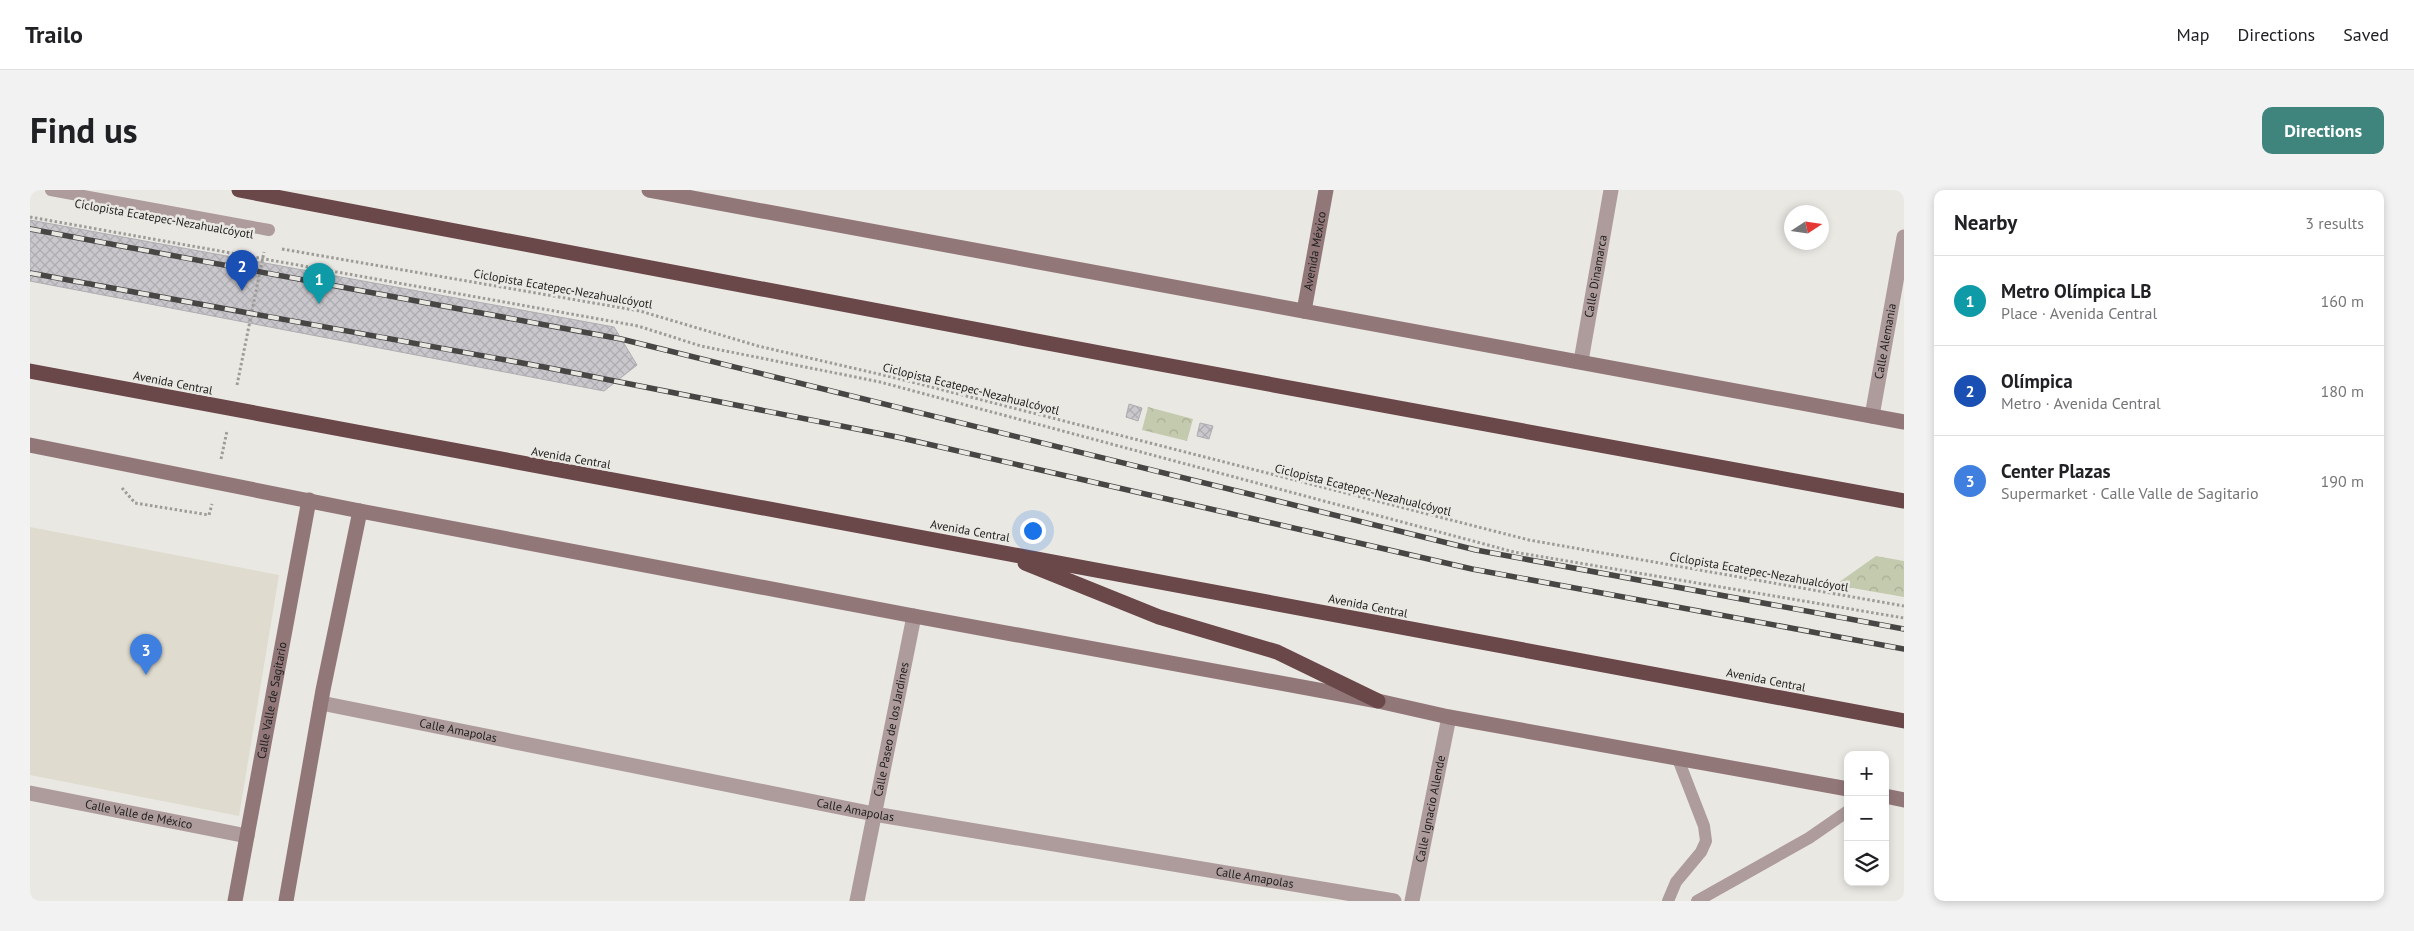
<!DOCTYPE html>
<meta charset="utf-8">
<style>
:root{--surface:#fff;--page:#f2f2f2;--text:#202124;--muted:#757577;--line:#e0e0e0;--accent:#3f857e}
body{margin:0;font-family:"PT Sans",sans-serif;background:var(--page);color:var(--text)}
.controls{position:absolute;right:15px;bottom:15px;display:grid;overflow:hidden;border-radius:10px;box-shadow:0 2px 8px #0003}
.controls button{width:45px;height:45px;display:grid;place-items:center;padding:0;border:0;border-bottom:1px solid var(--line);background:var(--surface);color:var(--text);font:25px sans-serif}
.compass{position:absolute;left:1754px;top:15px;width:45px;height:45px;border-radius:50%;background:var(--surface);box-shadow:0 2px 8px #0003;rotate:78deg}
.you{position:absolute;left:1002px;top:340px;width:18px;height:18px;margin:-12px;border:4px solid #fff;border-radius:50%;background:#1a73e8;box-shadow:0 0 0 8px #1a73e833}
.badge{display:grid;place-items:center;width:32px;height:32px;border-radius:50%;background:var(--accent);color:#fff;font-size:16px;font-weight:700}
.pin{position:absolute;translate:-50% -41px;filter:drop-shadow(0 1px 2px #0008)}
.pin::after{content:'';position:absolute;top:26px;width:18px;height:15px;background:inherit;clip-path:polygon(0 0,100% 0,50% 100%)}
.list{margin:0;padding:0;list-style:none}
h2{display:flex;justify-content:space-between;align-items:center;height:65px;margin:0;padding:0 20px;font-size:21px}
h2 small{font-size:16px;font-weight:400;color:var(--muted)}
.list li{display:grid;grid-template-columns:32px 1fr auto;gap:15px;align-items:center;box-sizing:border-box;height:90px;padding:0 20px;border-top:1px solid var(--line)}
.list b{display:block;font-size:19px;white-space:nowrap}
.list p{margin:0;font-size:16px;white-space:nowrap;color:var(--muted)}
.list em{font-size:16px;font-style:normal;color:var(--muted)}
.icon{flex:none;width:28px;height:28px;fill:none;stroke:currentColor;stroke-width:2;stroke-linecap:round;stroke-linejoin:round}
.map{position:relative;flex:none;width:1874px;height:711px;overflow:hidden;border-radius:10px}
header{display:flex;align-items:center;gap:30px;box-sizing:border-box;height:70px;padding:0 25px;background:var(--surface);border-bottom:1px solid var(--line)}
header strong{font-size:24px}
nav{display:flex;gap:28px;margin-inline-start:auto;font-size:18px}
.intro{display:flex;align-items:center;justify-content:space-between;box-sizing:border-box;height:120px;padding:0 30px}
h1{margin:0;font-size:35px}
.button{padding:12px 22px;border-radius:10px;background:var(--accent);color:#fff;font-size:18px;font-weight:700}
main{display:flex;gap:30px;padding:0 30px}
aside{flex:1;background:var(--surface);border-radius:10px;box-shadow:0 2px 8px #0003}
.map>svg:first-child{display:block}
.built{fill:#dfdbcf}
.park{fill:url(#park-crowns)}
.building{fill:url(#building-cross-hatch);stroke:#aeadb1}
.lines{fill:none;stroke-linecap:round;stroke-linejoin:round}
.path{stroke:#9d9c98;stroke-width:3;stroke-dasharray:2.5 2.5;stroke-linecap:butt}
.lane{stroke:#ae9c9d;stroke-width:12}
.street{stroke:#ae9c9d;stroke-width:15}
.secondary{stroke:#927779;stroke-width:15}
.highway{stroke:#6a4749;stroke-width:15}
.rail-casing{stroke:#474644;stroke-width:5.5}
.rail{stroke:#eae8e3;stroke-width:4;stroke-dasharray:11;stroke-linecap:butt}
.labels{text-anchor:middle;stroke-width:5;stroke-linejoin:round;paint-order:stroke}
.street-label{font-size:12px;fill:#21211f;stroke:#eae8e3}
</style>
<header>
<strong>Trailo</strong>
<nav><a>Map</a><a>Directions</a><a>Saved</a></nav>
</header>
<div class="intro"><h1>Find us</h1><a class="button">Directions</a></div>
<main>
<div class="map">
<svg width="1874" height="711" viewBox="0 0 1874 711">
<defs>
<pattern id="park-crowns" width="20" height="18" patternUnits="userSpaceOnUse" patternTransform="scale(1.25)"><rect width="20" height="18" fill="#c4caae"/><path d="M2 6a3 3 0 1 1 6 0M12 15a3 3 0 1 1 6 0" fill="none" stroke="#a8ad95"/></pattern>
<pattern id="building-cross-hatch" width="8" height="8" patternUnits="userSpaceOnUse" patternTransform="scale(1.25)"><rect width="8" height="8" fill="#cac8cd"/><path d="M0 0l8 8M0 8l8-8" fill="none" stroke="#adacb0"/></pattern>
</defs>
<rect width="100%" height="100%" fill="#eae8e3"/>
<path class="built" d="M0,337L249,385L209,626L0,585Z"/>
<path class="park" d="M1118,217L1163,229L1157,251L1112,240Z
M1846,366L1874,371V407L1805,395Z"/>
<path class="building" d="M0,30L584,137L607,175L574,201L0,91Z
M1099,214L1112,218L1108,231L1096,227Z
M1170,233L1183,236L1179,249L1167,246Z"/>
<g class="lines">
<path class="path" d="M0,27L608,136L671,156L850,192L1484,362L1874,428
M252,59L610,121L728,156L870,189L1499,350L1874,416
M207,195L234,62
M191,269L197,241
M92,298L105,313L179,325L182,314"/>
<path class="lane" d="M21,0L239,40
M1638,711L1646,692L1671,662L1676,651L1674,636L1648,569
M1667,711L1779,648L1818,621"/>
<g class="street">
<path id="s1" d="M1551,171L1581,0"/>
<path id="s2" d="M1842,226L1874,47"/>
<path id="s3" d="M291,513L844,624L1364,711"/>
<path id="s4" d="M0,603L217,646"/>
<path id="s5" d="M827,711L884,426"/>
<path id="s6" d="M1382,711L1419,527"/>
</g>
<g class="secondary">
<path d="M619,0L1874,232"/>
<path id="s7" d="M1274,121L1296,0"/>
<path d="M0,255L330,321L884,426L1348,511L1419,527L1818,599"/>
<path d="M1855,606L1874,610"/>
<path id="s8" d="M205,711L279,310"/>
<path d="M256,711L293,500L330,321"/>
</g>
<path class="highway" d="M209,0L1081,165L1874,311
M0,181L1874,531
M995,373L1129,427L1247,462L1348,511"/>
<g class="rail-casing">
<path id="rail" d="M0,39L591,149L1446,360L1874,439
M0,83L514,177L867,247L1442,379L1874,459"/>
</g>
<use href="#rail" class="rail"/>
</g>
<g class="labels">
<g class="street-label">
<text transform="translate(134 29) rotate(10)" y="4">Ciclopista Ecatepec-Nezahualcóyotl</text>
<text dy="4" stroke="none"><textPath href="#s7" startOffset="61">Avenida México</textPath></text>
<text dy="4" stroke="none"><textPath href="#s1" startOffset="86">Calle Dinamarca</textPath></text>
<text transform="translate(533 99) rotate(10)" y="4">Ciclopista Ecatepec-Nezahualcóyotl</text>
<text dy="4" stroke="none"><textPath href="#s2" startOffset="76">Calle Alemania</textPath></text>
<text transform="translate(143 193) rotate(11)" y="4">Avenida Central</text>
<text transform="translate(941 199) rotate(14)" y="4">Ciclopista Ecatepec-Nezahualcóyotl</text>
<text transform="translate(541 268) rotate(10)" y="4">Avenida Central</text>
<text transform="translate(1333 300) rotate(14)" y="4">Ciclopista Ecatepec-Nezahualcóyotl</text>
<text transform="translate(940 341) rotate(10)" y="4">Avenida Central</text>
<text transform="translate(1729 382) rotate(10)" y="4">Ciclopista Ecatepec-Nezahualcóyotl</text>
<text transform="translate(1338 416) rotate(11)" y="4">Avenida Central</text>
<text transform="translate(1736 490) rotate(11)" y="4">Avenida Central</text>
<text dy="4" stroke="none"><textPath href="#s8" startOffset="204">Calle Valle de Sagitario</textPath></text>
<text dy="4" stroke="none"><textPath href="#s5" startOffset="175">Calle Paseo de los Jardines</textPath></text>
<text dy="4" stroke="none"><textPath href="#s3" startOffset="140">Calle Amapolas</textPath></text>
<text dy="4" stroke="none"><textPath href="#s6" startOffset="94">Calle Ignacio Allende</textPath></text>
<text dy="4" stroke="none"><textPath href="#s3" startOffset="545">Calle Amapolas</textPath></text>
<text dy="4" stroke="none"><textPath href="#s4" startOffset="111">Calle Valle de México</textPath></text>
<text dy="4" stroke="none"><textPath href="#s3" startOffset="950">Calle Amapolas</textPath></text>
</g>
</g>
</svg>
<div class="controls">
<button>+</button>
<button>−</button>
<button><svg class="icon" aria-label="layers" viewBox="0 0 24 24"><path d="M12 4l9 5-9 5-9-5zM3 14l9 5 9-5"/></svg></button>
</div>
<svg class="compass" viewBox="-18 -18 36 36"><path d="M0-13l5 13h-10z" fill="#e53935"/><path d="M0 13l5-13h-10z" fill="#757577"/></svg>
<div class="you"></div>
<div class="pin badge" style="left:289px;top:114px;background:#0f9aa8">1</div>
<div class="pin badge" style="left:212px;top:101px;background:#1a4fb4">2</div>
<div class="pin badge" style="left:116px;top:485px;background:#3f7fe0">3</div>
</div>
<aside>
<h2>Nearby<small>3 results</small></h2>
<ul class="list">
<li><span class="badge" style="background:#0f9aa8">1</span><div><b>Metro Olímpica LB</b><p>Place · Avenida Central</p></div><em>160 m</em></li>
<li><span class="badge" style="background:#1a4fb4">2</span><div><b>Olímpica</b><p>Metro · Avenida Central</p></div><em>180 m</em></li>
<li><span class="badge" style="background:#3f7fe0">3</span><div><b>Center Plazas</b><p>Supermarket · Calle Valle de Sagitario</p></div><em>190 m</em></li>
</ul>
</aside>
</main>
